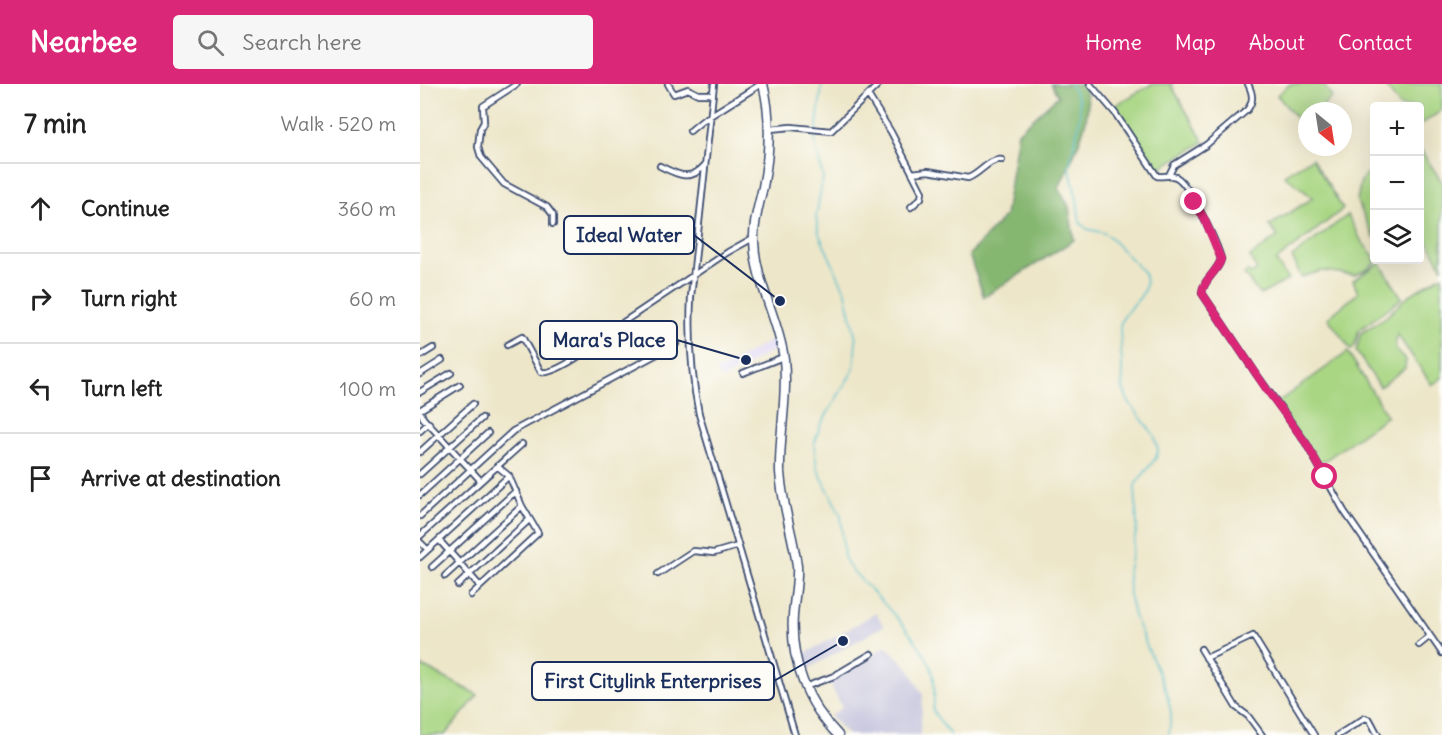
<!DOCTYPE html>
<meta charset="utf-8">
<style>
:root{--surface:#fff;--page:#f6f6f6;--text:#222;--muted:#767676;--line:#e0e0e0;--accent:#db2777}
body{margin:0;font-family:Delius,sans-serif;background:var(--page);color:var(--text)}
.controls{position:absolute;right:18px;top:18px;display:grid;overflow:hidden;border-radius:6px;box-shadow:0 6px 24px #0002}
.controls button{width:54px;height:54px;display:grid;place-items:center;padding:0;border:0;border-bottom:2px solid var(--line);background:var(--surface);color:var(--text);font:30px sans-serif}
.compass{position:absolute;left:878px;top:18px;width:54px;height:54px;border-radius:50%;background:var(--surface);box-shadow:0 6px 24px #0002;rotate:150deg}
.stop{position:absolute;width:18px;height:18px;margin:-14px;border:4px solid #db2777;border-radius:50%;background:#fff}
.stop.end{background:#db2777;border-color:#fff;box-shadow:0 2px 6px #0008}
.list{margin:0;padding:0;list-style:none}
h2{display:flex;justify-content:space-between;align-items:center;height:78px;margin:0;padding:0 24px;font-size:26px}
h2 small{font-size:20px;font-weight:400;color:var(--muted)}
.list li{display:grid;grid-template-columns:39px 1fr auto;gap:18px;align-items:center;box-sizing:border-box;height:90px;padding:0 24px;border-top:2px solid var(--line)}
.list b{display:block;font-size:22px;white-space:nowrap}
.list em{font-size:20px;font-style:normal;color:var(--muted)}
.icon{flex:none;width:33px;height:33px;fill:none;stroke:currentColor;stroke-width:2;stroke-linecap:round;stroke-linejoin:round}
.map{position:relative;flex:none;width:1022px;height:651px;overflow:hidden}
header{display:flex;align-items:center;gap:36px;box-sizing:border-box;height:84px;padding:0 30px;background:var(--accent);color:#fff}
header strong{font-size:28px}
nav{display:flex;gap:33px;margin-inline-start:auto;font-size:21px}
.search{width:420px;height:54px;background:var(--page);display:flex;align-items:center;gap:15px;box-sizing:border-box;padding:0 21px;border-radius:6px;color:var(--muted);font-size:22px}
main{display:flex}
aside{flex:1;background:var(--surface)}
.map>svg:first-child{display:block}
.built{fill:#ddd5f6}
.industrial{fill:#c2c1dc}
.green{fill:#a9d683;stroke:#628270;stroke-width:1.5}
.forest{fill:#86b771;stroke:#507368;stroke-width:1.5}
.lines{fill:none;stroke-linecap:round;stroke-linejoin:round}
.stream{stroke:#52becc;stroke-width:1.5}
.minor-casing{stroke:#3a4a6e;stroke-width:8}
.trunk-casing{stroke:#3a4a6e;stroke-width:11}
.minor{stroke:#fff;stroke-width:4.5}
.trunk{stroke:#fff;stroke-width:8}
.route{stroke:#db2777;stroke-width:8}
.leader{fill:none;stroke:#1b2f5e;stroke-width:2}
.callout-dot{fill:#1b2f5e;stroke:#fdfcf7;stroke-width:2}
.callout{fill:#fdfcf7;stroke:#1b2f5e;stroke-width:2}
.callout-label{font-size:20px;text-anchor:middle;font-weight:bold;fill:#1b2f5e}
</style>
<header>
<strong>Nearbee</strong>
<div class="search"><svg class="icon" aria-label="search" viewBox="0 0 24 24"><circle cx="10" cy="10" r="6"/><path d="M15 15l6 6"/></svg>Search here</div>
<nav><a>Home</a><a>Map</a><a>About</a><a>Contact</a></nav>
</header>
<main>
<aside>
<h2>7 min<small>Walk · 520 m</small></h2>
<ul class="list">
<li><svg class="icon" aria-label="ahead" viewBox="0 0 24 24"><path d="M12 20V5M6 11l6-6 6 6"/></svg><div><b>Continue</b></div><em>360 m</em></li>
<li><svg class="icon" aria-label="right" viewBox="0 0 24 24"><path d="M7 20v-9h11M14 6l5 5-5 5"/></svg><div><b>Turn right</b></div><em>60 m</em></li>
<li><svg class="icon" aria-label="left" viewBox="0 0 24 24"><path d="M17 20v-9H6M10 6l-5 5 5 5"/></svg><div><b>Turn left</b></div><em>100 m</em></li>
<li><svg class="icon" aria-label="arrive" viewBox="0 0 24 24"><path d="M6 21V4h12l-3 4 3 4H6"/></svg><div><b>Arrive at destination</b></div></li>
</ul>
</aside>
<div class="map">
<svg width="1022" height="651" viewBox="0 0 1022 651">
<rect width="100%" height="100%" fill="#fdfcf7"/>
<filter id="ink" filterUnits="userSpaceOnUse"><feTurbulence type="fractalNoise" baseFrequency=".0167" numOctaves="2"/><feDisplacementMap in="SourceGraphic" scale="12" xChannelSelector="R" yChannelSelector="G"/><feConvolveMatrix kernelMatrix="1 2 1 2 8 2 1 2 1" color-interpolation-filters="sRGB"/></filter>
<filter id="wash" filterUnits="userSpaceOnUse"><feTurbulence type="fractalNoise" baseFrequency=".008" numOctaves="4" result="noise"/><feDisplacementMap in="SourceGraphic" scale="24" xChannelSelector="R" yChannelSelector="G"/><feGaussianBlur stdDeviation="1.35" result="paint"/><feColorMatrix in="noise" values="0 0 0 0 0 0 0 0 0 0 0 0 0 0 0 0 0 1.4 0 .05"/><feComposite in="paint" operator="in"/></filter>
<g filter="url(#wash)">
<rect width="100%" height="100%" fill="#ede6c9"/>
<path class="built" d="M354,255L355,265L302,296L296,287Z"/>
<path class="industrial" d="M456,529L464,542L386,586L381,572Z
M466,562L489,584L503,611L500,651H428L410,632L422,624L409,597Z"/>
<path class="green" d="M732,0H753L751,1L784,58L735,87L694,22Z
M870,0H903L912,13L897,27H887V36L882,41L857,11Z
M964,0H1022V26L1000,41V22H980Z
M1000,65L1022,98V184L1005,152L1000,153Z
M892,74L923,125L856,177L868,196L840,211L824,190L827,187L831,190L837,186L830,173L858,152L849,142L893,114L864,91Z
M954,83V154L937,117L941,96Z
M928,131L942,158L954,172V176H958L948,185L935,191L902,187L881,193L872,173Z
M960,179L982,214L939,246L935,261L931,266L908,234L938,209L933,196Z
M1022,191V294L1012,301L977,250L975,265L986,276L985,284L960,303L936,267L941,249L966,233L988,212Z
M928,268L967,332L900,380L855,320Z
M0,581L58,611L25,651H0Z"/>
<path class="forest" d="M631,0H662C680,26 651,75 639,104L649,123L654,156L564,213L549,171L585,132L598,48L638,12Z"/>
<g class="lines">
<path class="stream" d="M402,0L395,59L403,93L396,133L399,150L426,209L436,255L434,285L400,342L394,361L397,384L421,432L424,473L430,484C453,509 506,559 513,590C516,602 514,614 513,627L530,651
M650,0L658,15L660,26L659,40L649,82L657,116L660,139L667,145L684,149L690,153L724,189C733,214 705,220 700,242L703,304L708,317L734,351L738,366L736,374L715,401L717,443L708,487L709,510L714,532L747,609L751,629L749,651"/>
</g>
</g>
<g filter="url(#ink)">
<g class="lines">
<g class="minor-casing">
<path id="minor" d="M97,0L63,22L64,38L60,45L58,63L61,73L84,100L127,123L133,131V140
M248,0L254,10L268,5L278,10H293
M294,0L271,213C269,254 271,291 279,330L375,651
M670,0L695,29L737,92C744,93 749,90 756,93C769,99 797,159 801,175C798,188 783,195 782,209L837,291L886,359L924,427L1022,569
M448,11L471,48L502,108L501,114L491,123
M350,45L371,43L411,47L459,0
M270,47L282,37L341,0
M240,82C258,91 270,98 285,81
M492,89L508,87L548,94C560,90 569,74 582,76
M749,91L754,81L786,61L827,26C834,17 833,10 828,0
M87,261L102,253L121,288C137,292 187,253 199,241L308,168L333,154
M0,272L13,264
M323,289L363,273
M0,290L22,276
M40,301L0,326L3,334L61,397
M0,308L31,289
M0,347L9,339
M0,368L53,320
M0,390L62,334
M0,411L68,349
M0,432L93,347L256,260
M0,452L102,360
M19,456L60,502
M0,458L8,466
M0,473L89,392
M12,483L96,407
M238,490L273,467L294,469L318,462
M25,492L102,422
M38,501L109,436
M51,511L118,449L102,422L89,392L77,382
M999,561L1010,552
M781,565L816,623L828,632L842,651
M786,574L833,552L894,651
M385,603L414,592L451,570
M918,651L945,634L950,636L958,651"/>
</g>
<g class="trunk-casing">
<path id="trunk" d="M343,0C352,35 350,68 343,103C339,121 333,139 334,157C335,198 359,235 364,275C368,313 359,351 360,388C362,421 373,450 377,482C378,499 374,515 373,532C370,576 387,620 418,651"/>
</g>
<use href="#minor" class="minor"/>
<use href="#trunk" class="trunk"/>
</g>
</g>
<g class="lines" filter="url(#ink)">
<path class="route" d="M774,118L784,134L801,175C798,188 783,195 782,209L847,306L886,359L905,393"/>
</g>
<path class="leader" d="M360 217L274 151M326 276L257 256M423 557L354 597"/>
<g class="callout-dot">
<circle cx="360" cy="217" r="6"/>
<circle cx="326" cy="276" r="6"/>
<circle cx="423" cy="557" r="6"/>
</g>
<g class="callout">
<rect x="144" y="132" width="130" height="38" rx="6"/>
<rect x="120" y="237" width="137" height="38" rx="6"/>
<rect x="112" y="578" width="242" height="38" rx="6"/>
</g>
<g class="callout-label">
<text x="209" y="158">Ideal Water</text>
<text x="189" y="263">Mara's Place</text>
<text x="233" y="604">First Citylink Enterprises</text>
</g>
</svg>
<div class="controls">
<button>+</button>
<button>−</button>
<button><svg class="icon" aria-label="layers" viewBox="0 0 24 24"><path d="M12 4l9 5-9 5-9-5zM3 14l9 5 9-5"/></svg></button>
</div>
<svg class="compass" viewBox="-18 -18 36 36"><path d="M0-13l5 13h-10z" fill="#e53935"/><path d="M0 13l5-13h-10z" fill="#767676"/></svg>
<div class="stop" style="left:905px;top:393px"></div>
<div class="stop end" style="left:774px;top:118px"></div>
</div>
</main>
